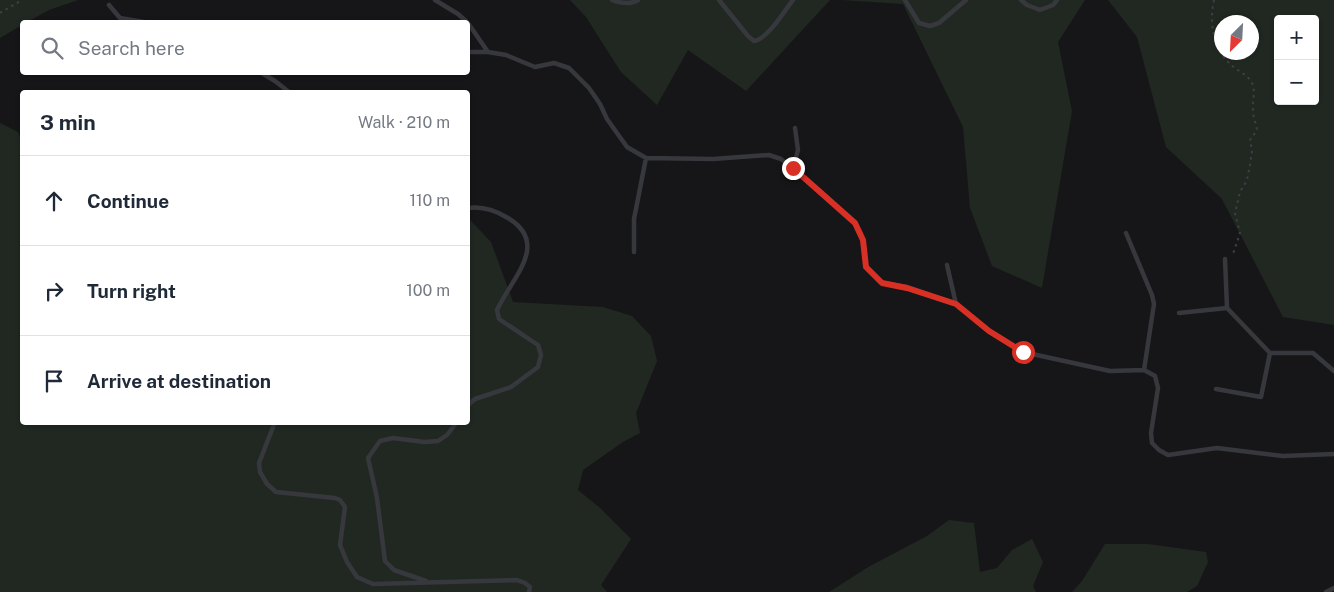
<!DOCTYPE html>
<meta charset="utf-8">
<style>
:root{--surface:#fff;--page:#f6f6f7;--text:#1f2937;--muted:#747a83;--line:#e0e1e3}
body{margin:0;font-family:"Public Sans",sans-serif;background:var(--page);color:var(--text)}
.controls{position:absolute;right:15px;top:15px;display:grid;overflow:hidden;border-radius:5px;box-shadow:0 1px 4px #0004}
.controls button{width:45px;height:45px;display:grid;place-items:center;padding:0;border:0;border-bottom:1px solid var(--line);background:var(--surface);color:var(--text);font:25px sans-serif}
.compass{position:absolute;left:1214px;top:15px;width:45px;height:45px;border-radius:50%;background:var(--surface);box-shadow:0 1px 4px #0004;rotate:204deg}
.stop{position:absolute;width:15px;height:15px;margin:-11px;border:4px solid #d93025;border-radius:50%;background:#fff}
.stop.end{background:#d93025;border-color:#fff;box-shadow:0 1px 5px #0008}
.list{margin:0;padding:0;list-style:none}
h2{display:flex;justify-content:space-between;align-items:center;height:65px;margin:0;padding:0 20px;font-size:21px}
h2 small{font-size:16px;font-weight:400;color:var(--muted)}
.list li{display:grid;grid-template-columns:32px 1fr auto;gap:15px;align-items:center;box-sizing:border-box;height:90px;padding:0 20px;border-top:1px solid var(--line)}
.list b{display:block;font-size:19px;white-space:nowrap}
.list em{font-size:16px;font-style:normal;color:var(--muted)}
.icon{flex:none;width:28px;height:28px;fill:none;stroke:currentColor;stroke-width:2;stroke-linecap:round;stroke-linejoin:round}
.map{position:relative;flex:none;width:1334px;height:592px;overflow:hidden}
.search{position:absolute;background:var(--surface);box-shadow:0 1px 4px #0004;left:20px;top:20px;width:450px;height:55px;display:flex;align-items:center;gap:12px;box-sizing:border-box;padding:0 18px;border-radius:5px;color:var(--muted);font-size:19px}
.panel{position:absolute;background:var(--surface);box-shadow:0 1px 4px #0004;left:20px;top:90px;width:450px;height:335px;border-radius:5px}
.map>svg:first-child{display:block}
.green{fill:#212822;fill-rule:evenodd}
.lines{fill:none;stroke-linecap:round;stroke-linejoin:round}
.path{stroke:#3e3f44;stroke-width:2;stroke-dasharray:2.5 4;stroke-linecap:butt}
.service{stroke:#37383d;stroke-width:4.5}
.route{stroke:#d93025;stroke-width:6}
</style>
<div class="map">
<svg width="1334" height="592" viewBox="0 0 1334 592">
<rect width="100%" height="100%" fill="#161618"/>
<path class="green" d="M0,0H78L49,10L27,22H22V25L0,38Z
M570,0H830L746,91L688,50L657,105L621,72L586,17Z
M841,0H1085L1058,42L1072,111L1042,288L992,266L970,208L963,127L903,4Z
M1108,0H1334V325L1283,317L1222,199L1166,147L1137,37ZM1278,19H1315V101H1278ZM1222,22H1252V52H1222Z
M0,123L18,132L22,143V422H468V218L491,242L513,302L603,307L632,316L651,336L657,361L636,413L640,433L623,442L583,470L578,490L600,508L631,539L601,585L607,592H0Z
M949,520L974,523L980,572L997,568L1012,550L1032,539L1043,562L1033,586L1036,592H829L870,566L927,536Z
M1105,544H1148L1206,552L1208,562L1197,586L1187,592H1072L1082,581Z"/>
<g class="lines">
<path class="path" d="M1214,0C1209,23 1213,48 1231,65C1238,71 1248,75 1252,83C1256,92 1252,101 1253,110C1253,117 1256,123 1257,130L1250,140L1252,151L1250,165L1247,180L1240,192L1235,213L1240,233L1233,254L1231,255
M0,13L22,0"/>
<path class="service" d="M435,0L458,14L467,22
M612,0C620,3 630,5 638,0
M719,0L748,36L754,41C769,38 784,11 793,0
M905,0L919,23L930,26L939,23L966,0
M1021,0L1027,5L1040,10L1053,5L1057,0
M109,5L120,18L144,22
M468,23L488,52L506,55L535,67L554,63L569,68L589,88L600,104L607,119L627,147L646,158L713,159L769,155L781,159L821,192L855,223L863,240L866,267L882,283L907,287L956,304
M468,52H488
M260,72L275,81L289,92
M793,168L798,150L795,128
M468,208C482,206 495,210 508,218C551,244 511,279 497,310L499,319L538,345L541,355L538,367L511,387L475,399L468,405
M1126,233L1152,295L1154,304L1144,370
M634,252V219L646,158
M1225,259L1227,308L1270,353H1313L1334,371
M947,265L956,304L989,331L1023,352L1110,371L1144,370L1155,376L1158,388L1151,433L1152,443L1159,450L1168,455L1217,448L1283,456L1334,454
M1179,313L1227,308
M1216,389L1261,397L1270,353
M275,422L259,463L260,472L267,484L276,492L335,498L340,500L345,507L340,545L347,562L357,577L373,584L517,580L525,583L530,587L529,592
M426,581L394,570L385,561L377,498L368,458L380,441L393,438L424,442L438,441L447,435L457,422
M1326,592L1334,588"/>
</g>
<g class="lines">
<path class="route" d="M793,168L855,223L863,240L866,267L882,283L907,288L956,304L989,331L1023,352"/>
</g>
</svg>
<div class="controls">
<button>+</button>
<button>−</button>
</div>
<svg class="compass" viewBox="-18 -18 36 36"><path d="M0-13l5 13h-10z" fill="#e53935"/><path d="M0 13l5-13h-10z" fill="#747a83"/></svg>
<div class="stop" style="left:1023px;top:352px"></div>
<div class="stop end" style="left:793px;top:168px"></div>
<div class="search"><svg class="icon" aria-label="search" viewBox="0 0 24 24"><circle cx="10" cy="10" r="6"/><path d="M15 15l6 6"/></svg>Search here</div>
<section class="panel">
<h2>3 min<small>Walk · 210 m</small></h2>
<ul class="list">
<li><svg class="icon" aria-label="ahead" viewBox="0 0 24 24"><path d="M12 20V5M6 11l6-6 6 6"/></svg><div><b>Continue</b></div><em>110 m</em></li>
<li><svg class="icon" aria-label="right" viewBox="0 0 24 24"><path d="M7 20v-9h11M14 6l5 5-5 5"/></svg><div><b>Turn right</b></div><em>100 m</em></li>
<li><svg class="icon" aria-label="arrive" viewBox="0 0 24 24"><path d="M6 21V4h12l-3 4 3 4H6"/></svg><div><b>Arrive at destination</b></div></li>
</ul>
</section>
</div>
